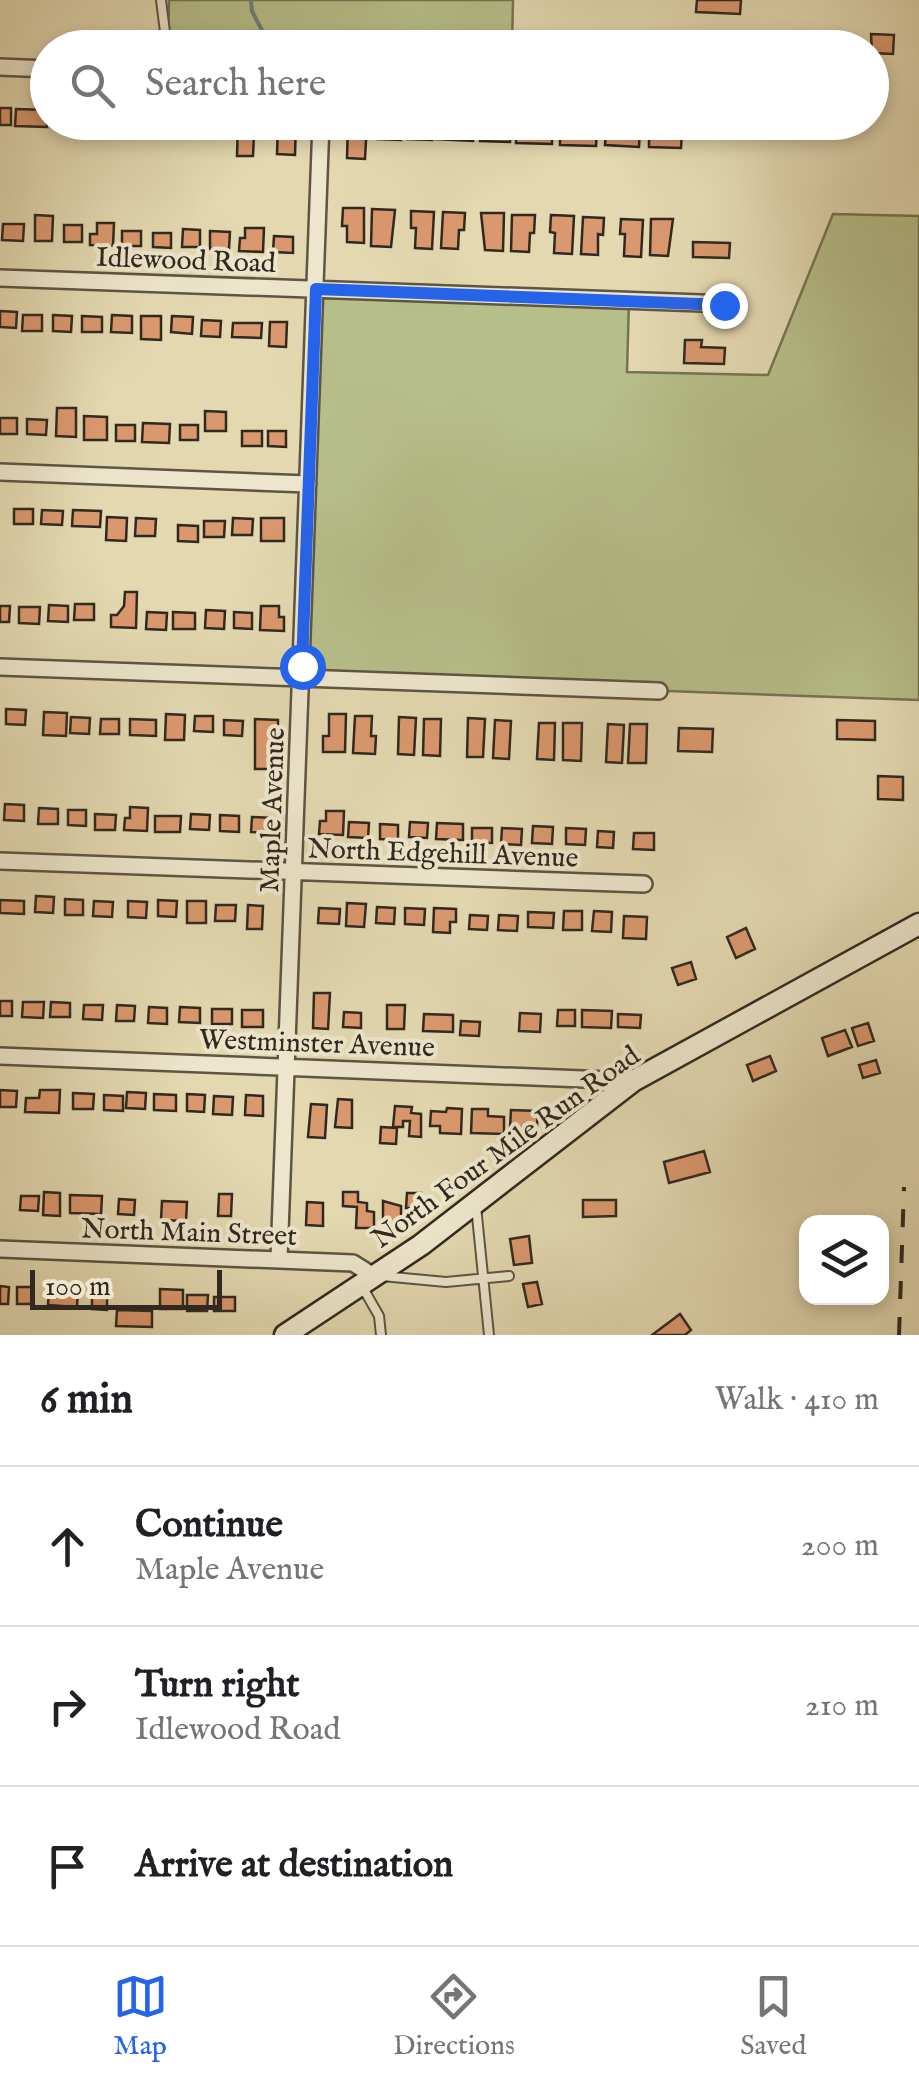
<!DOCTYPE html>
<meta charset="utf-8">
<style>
:root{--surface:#fff;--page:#f2f2f2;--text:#202124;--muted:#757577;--line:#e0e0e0;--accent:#2563eb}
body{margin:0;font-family:"IM FELL English",serif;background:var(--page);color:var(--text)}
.controls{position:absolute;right:30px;bottom:30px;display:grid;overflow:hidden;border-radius:20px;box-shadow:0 5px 15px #0003}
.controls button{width:90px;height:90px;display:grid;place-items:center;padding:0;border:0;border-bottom:2px solid var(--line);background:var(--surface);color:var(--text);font:50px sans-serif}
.scale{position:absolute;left:30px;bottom:25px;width:192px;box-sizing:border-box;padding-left:10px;border:5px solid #31291f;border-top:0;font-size:28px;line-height:35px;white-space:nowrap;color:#31291f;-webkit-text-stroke:8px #ede6cc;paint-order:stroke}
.stop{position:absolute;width:30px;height:30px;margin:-22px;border:8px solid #2563eb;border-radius:50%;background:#fff}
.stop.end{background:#2563eb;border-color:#fff;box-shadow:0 2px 10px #0008}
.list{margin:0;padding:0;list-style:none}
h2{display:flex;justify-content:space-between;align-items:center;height:130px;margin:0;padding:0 40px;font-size:42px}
h2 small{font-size:32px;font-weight:400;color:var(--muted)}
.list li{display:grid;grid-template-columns:65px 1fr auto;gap:30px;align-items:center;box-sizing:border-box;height:160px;padding:0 40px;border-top:2px solid var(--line)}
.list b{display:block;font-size:38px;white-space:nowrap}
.list p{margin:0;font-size:32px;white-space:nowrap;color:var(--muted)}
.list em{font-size:32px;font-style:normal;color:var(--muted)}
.icon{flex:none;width:55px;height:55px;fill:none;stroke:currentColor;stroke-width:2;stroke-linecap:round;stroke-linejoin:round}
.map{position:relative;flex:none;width:919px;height:1335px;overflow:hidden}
.search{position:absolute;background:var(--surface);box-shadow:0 5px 15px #0003;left:30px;right:30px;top:30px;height:110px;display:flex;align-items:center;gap:25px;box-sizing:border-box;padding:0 35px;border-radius:55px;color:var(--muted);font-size:38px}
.sheet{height:610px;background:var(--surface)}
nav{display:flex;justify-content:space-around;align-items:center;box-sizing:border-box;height:140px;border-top:2px solid var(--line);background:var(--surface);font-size:28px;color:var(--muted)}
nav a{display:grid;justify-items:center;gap:5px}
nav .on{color:var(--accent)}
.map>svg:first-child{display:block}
.green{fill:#b6be89;stroke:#747454;stroke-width:2.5}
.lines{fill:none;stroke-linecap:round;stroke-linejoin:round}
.stream{stroke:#6e7f77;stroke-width:4}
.building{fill:#da986e;stroke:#31291f;stroke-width:2.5}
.lane-casing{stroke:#5e5543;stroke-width:12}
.street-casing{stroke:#5e5543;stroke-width:20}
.secondary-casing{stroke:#31291f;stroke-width:25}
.lane{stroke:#ede6cc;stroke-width:8}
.street{stroke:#ede6cc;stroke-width:15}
.secondary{stroke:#ede6cc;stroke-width:20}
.rail{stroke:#31291f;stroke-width:4;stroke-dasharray:18 18;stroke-linecap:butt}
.route{stroke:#2563eb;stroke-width:12}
.labels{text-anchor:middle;stroke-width:8;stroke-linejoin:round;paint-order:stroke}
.street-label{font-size:28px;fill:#31291f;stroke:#ede6cc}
</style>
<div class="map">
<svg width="919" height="1335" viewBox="0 0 919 1335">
<rect width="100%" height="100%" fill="#e3d8b0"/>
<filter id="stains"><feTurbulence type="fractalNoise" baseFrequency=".002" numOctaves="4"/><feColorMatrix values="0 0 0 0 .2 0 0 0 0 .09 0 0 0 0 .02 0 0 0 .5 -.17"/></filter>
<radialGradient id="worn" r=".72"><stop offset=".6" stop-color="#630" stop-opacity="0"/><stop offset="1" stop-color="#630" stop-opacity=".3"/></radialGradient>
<path class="green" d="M169,0H513L512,47L168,48Z
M833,214L919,216V700L301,678L315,289L629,301L627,372L768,375Z"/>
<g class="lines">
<path class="stream" d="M251,0L252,11L271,48"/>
</g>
<path class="building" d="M697,0H741L740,14L696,12Z
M871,34L894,35L893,54L872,53Z
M0,108H11V125H0Z
M16,109L47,110V127L15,126Z
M52,122H83V128L51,127Z
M87,122H122V128H87Z
M127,122H157V131H127Z
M163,122H197L196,132L162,131Z
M203,122H232L231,132H203Z
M238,122H269V135L254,134L253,156H237Z
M278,122H296L295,155L277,154Z
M348,122H367L365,159L347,158Z
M377,122H401V140L377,139Z
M408,122H432V140L407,139Z
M436,122L474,123L473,141L435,139Z
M712,122H733V138L711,137Z
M480,123L510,124V142L480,141Z
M517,126L552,127V144L516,143Z
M560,128L597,129L596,146L560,145Z
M606,129L640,130L639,147L605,145Z
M649,130L682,131L681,148L649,147Z
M343,208H364V243L347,242V226H342Z
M372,209L395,210L391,247L371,246Z
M411,211L434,212L432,249L415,248L416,228H411Z
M443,212L465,213L464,230H459L458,249L441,248Z
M481,213H504L503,251L485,250Z
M35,215L53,216L52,241H35Z
M512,215H535L534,233H530L529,252L511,251Z
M551,215L574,216L572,254L554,253L555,233L550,232Z
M583,217L604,218L603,235L598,234V255L581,254Z
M621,219L643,220L641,257L624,256L625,234H620Z
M651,219H673L668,256L650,255Z
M97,223H114L113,246L90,245V234H97Z
M3,224H24L23,241L2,240Z
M64,225H82V242H64Z
M245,228H264L263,252L239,251L240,238H245Z
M183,229L200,230V247H182Z
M122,231H141V246H122Z
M210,231L230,232L229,249H210Z
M153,233H171V248L153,247Z
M274,236L293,237V253L273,252Z
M693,242L730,243L729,258L693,257Z
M0,311L17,312L16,328L0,327Z
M23,315H42V331H22Z
M53,315L72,316L71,332L53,331Z
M112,315L132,316V333L111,332Z
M82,316L102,317V332H82Z
M141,316H161V340L141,339Z
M172,316L193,317L192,334L171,332Z
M202,320L221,321L220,337L201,336Z
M270,322H287L286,347L269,346Z
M233,323H262L261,338L232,337Z
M685,340H702L701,347L725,348L724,364L684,363Z
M57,408H76V437L56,436Z
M205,411L226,412V431H205Z
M84,416L107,417V440H84Z
M0,418H17V434H0Z
M27,419L47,420L46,435L27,434Z
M143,423L170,424L169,443L142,442Z
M116,425H135V441H116Z
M180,425H198V440H180Z
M242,431H262V446H242Z
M268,431H286V447L268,446Z
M14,509H33V524H14Z
M42,510L63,511L62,525L41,524Z
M73,510L101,511L100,527L72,526Z
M107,517L127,518L126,541L106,540Z
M136,518L156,519L155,536H135Z
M233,518L253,519L252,535H232Z
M261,518H284V541H261Z
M204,521H225L224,537H204Z
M178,525L198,526V542L178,541Z
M125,592H137L136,628L111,627V615H117L124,606Z
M75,604H94V620H74Z
M49,605L68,606V622L48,621Z
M0,606H10L9,622H0Z
M261,606H279V617H284V631L260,630Z
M19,607H40L39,624L19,623Z
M206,610L225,611L224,629L205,628Z
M147,612L167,613L166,630L146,629Z
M173,612L195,613V629H173Z
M234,612L252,613V629L234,628Z
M6,709L26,710L25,725L6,724Z
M44,712L67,713L66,736L43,735Z
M166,714L185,715L184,740H165Z
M329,714H346L345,752H323V736H329Z
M195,716H213V732L194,731Z
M355,716H372L371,736H376L375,754L353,753Z
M71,717L90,718L89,734L70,733Z
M399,717L416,718L414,755L398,754Z
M468,718L485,719L483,757H467Z
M101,719H119V734H100Z
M130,719L156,720V736L130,735Z
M255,719L278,720V734H271L268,769H255Z
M424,719H441L440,756L423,755Z
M224,720L243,721L242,736L224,735Z
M495,720L511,721L509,759L493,758Z
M837,720L875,721V740L837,739Z
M539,723H555L554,760L537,759Z
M563,723H582L581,761L563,760Z
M608,724L624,725L622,763L606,762Z
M630,724H647L646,763H628Z
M679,728L713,729L712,752L678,751Z
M878,776L903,777V800L878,799Z
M5,804L24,805V821L4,820Z
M130,807L148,808L147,831L124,830L125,818H130Z
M39,808L58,809V824H38Z
M68,810H86V826L68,825Z
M326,811H344L343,835L319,834L320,821H326Z
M95,814L116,815L115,830H95Z
M191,814L210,815L209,830L190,829Z
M220,815L239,816V832L220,831Z
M155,816H181L180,832H155Z
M252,817L272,818L271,833L251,832Z
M349,822L369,823L368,838L348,837Z
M410,822L428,823L427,838L409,837Z
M437,823L463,824V840L436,839Z
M380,824L398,825V840L380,839Z
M533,826L553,827L552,844L532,843Z
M472,828H492V843L472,842Z
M502,828L522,829L521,845L501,844Z
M566,828L586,829L585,845L566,844Z
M598,831L614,832L613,848L597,847Z
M634,833H654V850L633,849Z
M36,896L54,897L53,913L35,912Z
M65,899L83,900V915H65Z
M0,900L24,901V914L0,913Z
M158,900L177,901L176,917L158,916Z
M94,901L113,902L112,917L93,916Z
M128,901L147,902L146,918L128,917Z
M187,901H206V923H187Z
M347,903L366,904L364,927L346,926Z
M216,905H236L235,921H215Z
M248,905L263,906L262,929H247Z
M377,907L395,908L394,924L376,923Z
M319,908L340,909L339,924L318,923Z
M405,908L425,909L424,925L405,924Z
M434,908L456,909V922H450V933L433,932Z
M564,911H582V930H563Z
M594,911L612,912L611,932L592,931Z
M528,912L554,913L553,928L528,927Z
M470,915L488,916L487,930L469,929Z
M499,915L518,916L517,931L498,930Z
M624,916L647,917L646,939L623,938Z
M746,928L755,949L736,958L727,937Z
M691,962L696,979L678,985L672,968Z
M314,993H330L328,1029L313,1028Z
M0,1001H12V1016H0Z
M23,1002H44L43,1018L22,1017Z
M51,1002L70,1003V1017H50Z
M84,1005H103L102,1020L83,1019Z
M117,1005L135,1006L134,1021H116Z
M387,1005H405L404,1029H387Z
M149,1007L167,1008V1024L148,1023Z
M180,1007L200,1008V1023L179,1022Z
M212,1009H232V1024H212Z
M242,1010H263V1027H242Z
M558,1010H575V1026H557Z
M582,1010L612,1011L611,1028L582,1027Z
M344,1012L361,1013V1028L343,1027Z
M520,1013L541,1014L540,1032L519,1031Z
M424,1014L453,1015V1032L423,1031Z
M618,1014L641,1015L640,1028L618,1027Z
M461,1021L480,1022L479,1036L460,1035Z
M868,1023L874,1041L858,1046L852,1028Z
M845,1030L852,1047L828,1056L822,1038Z
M770,1056L776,1071L753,1081L747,1065Z
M876,1060L880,1073L863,1078L859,1065Z
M0,1090L17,1091L16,1107H0Z
M40,1090H60L59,1113L25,1112L26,1098H39Z
M127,1092L146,1093L145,1109L126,1108Z
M73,1093L94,1094L93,1109H73Z
M154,1094L176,1095V1111L154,1110Z
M187,1094L205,1095L204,1112L187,1111Z
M104,1095L123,1096V1111L104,1110Z
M246,1095L263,1096V1116L245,1115Z
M214,1096L233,1097L232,1115L213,1114Z
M338,1099L352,1100V1128L335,1127Z
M311,1104L327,1105L325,1138L308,1137Z
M395,1106L412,1107L411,1113L421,1114V1137L409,1136L410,1121H403V1127H393Z
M447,1108L462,1109L461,1134L440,1133V1126H430L431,1111L446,1112Z
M472,1109H488V1116L504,1117V1134L471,1133Z
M511,1110L538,1111L537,1125H531L530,1130H526L525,1134L515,1133V1128H510Z
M381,1127L397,1128L396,1144L380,1143Z
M704,1151L710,1172L669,1183L664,1162Z
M44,1192L60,1193V1216L43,1215Z
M343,1192H358V1202L367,1203V1211L374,1212V1228H356L357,1207L343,1206Z
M407,1193H421V1208H406Z
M219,1194H232L231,1216H218Z
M70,1195L102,1196L101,1214L70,1213Z
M21,1196H39L38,1211L20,1210Z
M119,1199L135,1200L134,1215L118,1214Z
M583,1200H616V1216L583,1217Z
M162,1201L187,1202L186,1221L161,1220Z
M383,1201L401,1206V1223L383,1225Z
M307,1202L323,1203V1226L306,1225Z
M529,1236L532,1263L514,1265L510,1239Z
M537,1282L542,1304L528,1307L523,1284Z
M0,1286L9,1287L8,1304H0Z
M17,1287H33V1304H17Z
M49,1289L78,1291L77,1307L48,1305Z
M160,1289L183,1290V1309H160Z
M92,1291L107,1292V1310L92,1309Z
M187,1295H208L207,1311H187Z
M214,1297H235V1311H214Z
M117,1310L152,1311V1327L116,1326Z
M680,1314L691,1330L685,1335H652Z"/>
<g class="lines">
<g class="lane-casing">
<path id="lane" d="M161,0L167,48
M476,1206L489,1335
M382,1276L446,1282L509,1276
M363,1288L379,1316L381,1335"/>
</g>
<g class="street-casing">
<path id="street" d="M0,67L48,69
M0,278L729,304
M0,472L308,484
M0,667L659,691
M0,861L644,884
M0,1056L633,1081
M0,1249L353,1263L372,1275
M279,1259L321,122"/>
</g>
<g class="secondary-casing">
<path id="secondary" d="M285,1335L421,1245L633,1081L919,924"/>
</g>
<use href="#lane" class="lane"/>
<use href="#street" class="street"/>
<use href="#secondary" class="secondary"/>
<path class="rail" d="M899,1335L904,1187"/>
</g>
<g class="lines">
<path class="route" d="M302,666L316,289L724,305"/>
</g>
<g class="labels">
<g class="street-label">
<text transform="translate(186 259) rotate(2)" y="10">Idlewood Road</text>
<text transform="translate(271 810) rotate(-88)" y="10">Maple Avenue</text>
<text transform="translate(443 852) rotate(2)" y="10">North Edgehill Avenue</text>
<text transform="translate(317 1042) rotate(2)" y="10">Westminster Avenue</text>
<text transform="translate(505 1146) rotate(-36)" y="10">North Four Mile Run Road</text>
<text transform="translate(189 1231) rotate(2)" y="10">North Main Street</text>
</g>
</g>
<rect width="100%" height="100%" filter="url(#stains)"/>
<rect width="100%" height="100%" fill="url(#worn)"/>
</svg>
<div class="controls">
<button><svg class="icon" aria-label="layers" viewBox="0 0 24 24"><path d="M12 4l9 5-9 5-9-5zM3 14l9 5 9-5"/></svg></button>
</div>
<div class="scale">100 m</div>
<div class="stop" style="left:302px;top:666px"></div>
<div class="stop end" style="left:724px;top:305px"></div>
<div class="search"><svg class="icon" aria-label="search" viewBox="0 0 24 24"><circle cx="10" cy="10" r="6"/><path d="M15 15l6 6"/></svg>Search here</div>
</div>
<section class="sheet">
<h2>6 min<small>Walk · 410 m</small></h2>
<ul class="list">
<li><svg class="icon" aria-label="ahead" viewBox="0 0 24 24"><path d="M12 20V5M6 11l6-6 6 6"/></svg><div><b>Continue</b><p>Maple Avenue</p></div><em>200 m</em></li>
<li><svg class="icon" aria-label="right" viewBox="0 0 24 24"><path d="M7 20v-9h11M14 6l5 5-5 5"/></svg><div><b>Turn right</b><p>Idlewood Road</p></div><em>210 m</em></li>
<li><svg class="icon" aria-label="arrive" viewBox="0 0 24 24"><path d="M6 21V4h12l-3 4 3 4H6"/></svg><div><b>Arrive at destination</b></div></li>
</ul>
</section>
<nav>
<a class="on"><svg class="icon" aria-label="map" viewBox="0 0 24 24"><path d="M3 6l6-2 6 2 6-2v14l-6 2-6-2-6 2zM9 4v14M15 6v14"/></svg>Map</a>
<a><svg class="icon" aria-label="directions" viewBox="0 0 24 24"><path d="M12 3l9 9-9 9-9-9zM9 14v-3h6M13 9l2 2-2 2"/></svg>Directions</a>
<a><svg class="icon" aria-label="saved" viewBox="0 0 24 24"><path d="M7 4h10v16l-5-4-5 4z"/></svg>Saved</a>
</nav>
